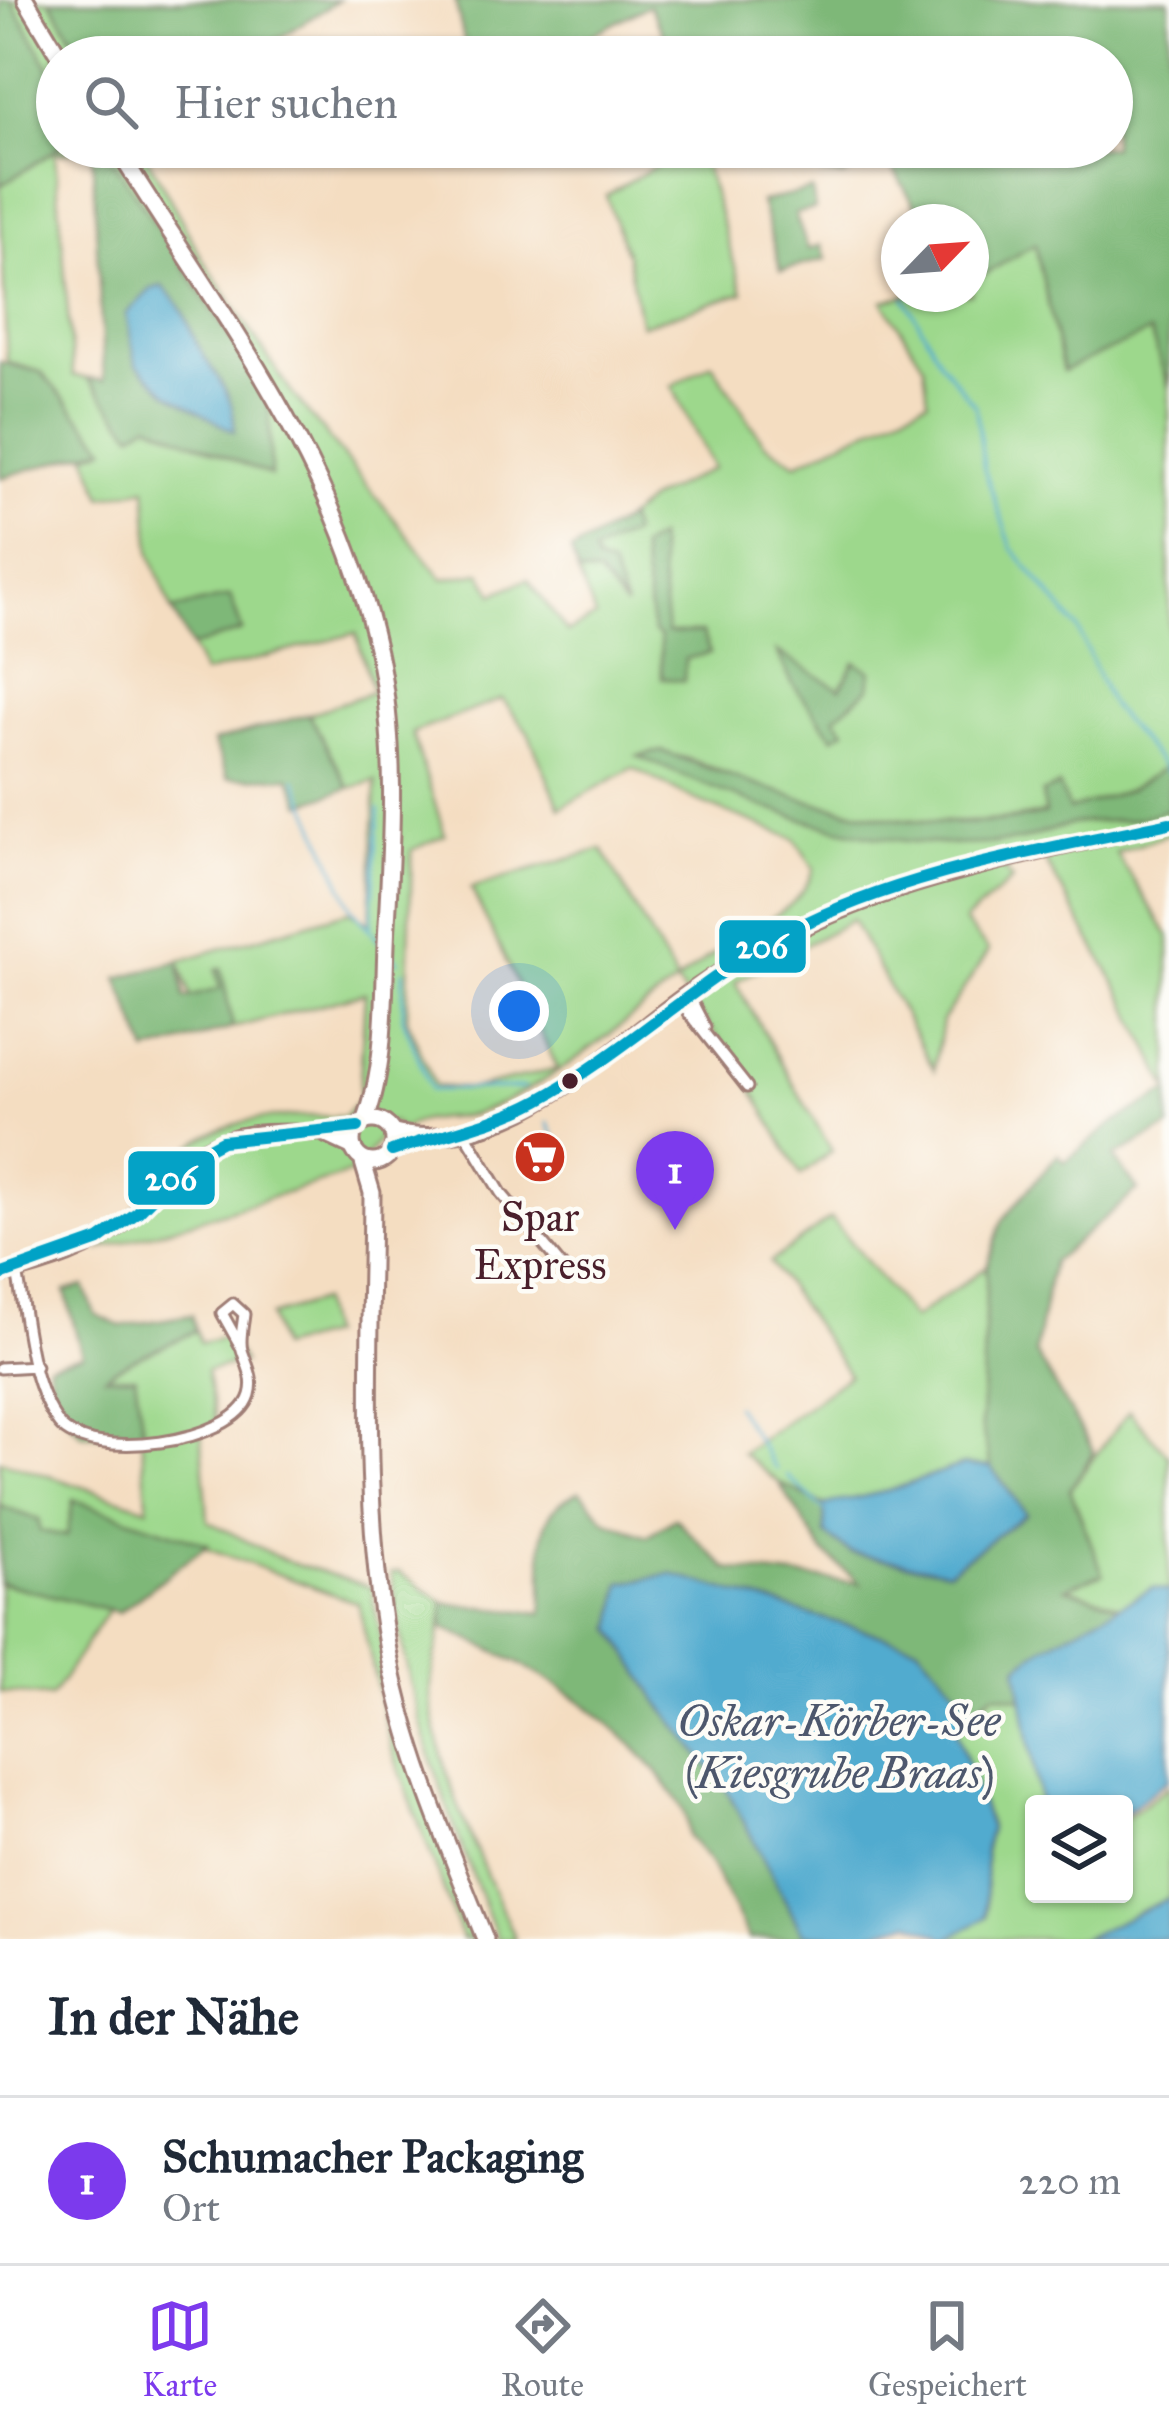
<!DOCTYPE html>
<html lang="de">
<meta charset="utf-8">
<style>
:root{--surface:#fff;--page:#f2f2f3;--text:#1f2937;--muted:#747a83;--line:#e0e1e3;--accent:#7c3aed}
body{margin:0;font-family:"IM FELL Great Primer",serif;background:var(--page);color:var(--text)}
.controls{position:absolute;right:36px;bottom:36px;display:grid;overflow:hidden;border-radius:12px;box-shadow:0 3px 9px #0004}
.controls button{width:108px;height:108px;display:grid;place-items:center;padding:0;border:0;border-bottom:3px solid var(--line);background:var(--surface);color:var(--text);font:60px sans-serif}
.compass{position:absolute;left:881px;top:204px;width:108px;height:108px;border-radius:50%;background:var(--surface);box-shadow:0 3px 9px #0004;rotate:65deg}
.you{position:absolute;left:519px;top:1011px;width:42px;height:42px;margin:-30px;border:9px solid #fff;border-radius:50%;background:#1a73e8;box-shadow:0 0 0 18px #1a73e833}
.badge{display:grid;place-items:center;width:78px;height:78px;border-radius:50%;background:var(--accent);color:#fff;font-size:39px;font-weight:700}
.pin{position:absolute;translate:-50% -99px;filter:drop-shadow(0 3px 6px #0008)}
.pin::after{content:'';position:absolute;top:63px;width:42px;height:36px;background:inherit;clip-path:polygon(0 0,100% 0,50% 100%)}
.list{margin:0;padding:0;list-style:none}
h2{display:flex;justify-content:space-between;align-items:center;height:156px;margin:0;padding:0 48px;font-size:51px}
h2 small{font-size:39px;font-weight:400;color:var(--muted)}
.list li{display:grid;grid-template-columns:78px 1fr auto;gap:36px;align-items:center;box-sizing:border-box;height:168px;padding:0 48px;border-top:3px solid var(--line)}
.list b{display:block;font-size:45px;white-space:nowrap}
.list p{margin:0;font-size:39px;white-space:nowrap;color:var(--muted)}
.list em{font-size:39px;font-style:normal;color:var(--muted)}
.icon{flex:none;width:66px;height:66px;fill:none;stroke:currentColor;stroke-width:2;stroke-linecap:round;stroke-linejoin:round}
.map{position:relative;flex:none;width:1169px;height:1939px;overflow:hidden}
.search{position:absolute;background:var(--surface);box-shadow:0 3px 9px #0004;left:36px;right:36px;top:36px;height:132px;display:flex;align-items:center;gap:30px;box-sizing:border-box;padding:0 42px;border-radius:66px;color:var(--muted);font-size:45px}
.sheet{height:324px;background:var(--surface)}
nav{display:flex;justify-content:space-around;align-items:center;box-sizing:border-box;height:168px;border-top:3px solid var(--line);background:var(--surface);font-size:33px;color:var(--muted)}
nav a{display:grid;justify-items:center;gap:6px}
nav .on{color:var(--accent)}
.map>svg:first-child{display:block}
.green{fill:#9dd88c;stroke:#747c5c;stroke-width:3;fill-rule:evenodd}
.forest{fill:#7eb878;stroke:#646c52;stroke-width:3}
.water{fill:#51abcf;stroke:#4e657d;stroke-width:3}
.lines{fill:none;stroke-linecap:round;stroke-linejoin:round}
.stream{stroke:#51abcf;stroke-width:3}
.street-casing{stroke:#9f7e76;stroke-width:15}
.secondary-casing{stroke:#9f7e76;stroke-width:20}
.primary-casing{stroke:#9f7e76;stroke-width:21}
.street{stroke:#fff;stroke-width:9}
.secondary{stroke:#fff;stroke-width:14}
.primary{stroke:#fff;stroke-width:15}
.bus-1-casing{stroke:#fdfcf7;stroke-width:21}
.bus-1{stroke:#04a2c6;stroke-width:12}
.bus-dot{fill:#4a1f2b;stroke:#fdfcf7;stroke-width:4.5}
.labels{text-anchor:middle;stroke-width:9;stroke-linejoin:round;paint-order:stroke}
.poi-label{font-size:42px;fill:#4a1f2b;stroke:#fdfcf7}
.water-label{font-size:45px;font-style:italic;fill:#4d576d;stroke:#fdfcf7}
.line-badge{stroke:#fdfcf7;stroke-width:4.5}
.badge-label{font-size:33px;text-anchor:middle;font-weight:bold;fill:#fff}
</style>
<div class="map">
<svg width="1169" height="1939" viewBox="0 0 1169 1939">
<rect width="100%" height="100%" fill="#fdfcf7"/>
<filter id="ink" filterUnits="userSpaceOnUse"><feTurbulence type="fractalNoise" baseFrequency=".00833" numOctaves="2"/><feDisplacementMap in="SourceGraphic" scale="24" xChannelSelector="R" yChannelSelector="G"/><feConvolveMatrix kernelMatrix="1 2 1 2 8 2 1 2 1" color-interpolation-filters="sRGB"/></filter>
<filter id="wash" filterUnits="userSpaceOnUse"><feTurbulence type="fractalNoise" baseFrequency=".004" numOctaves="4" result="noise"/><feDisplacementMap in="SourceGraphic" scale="48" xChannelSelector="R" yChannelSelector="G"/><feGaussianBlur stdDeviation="2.7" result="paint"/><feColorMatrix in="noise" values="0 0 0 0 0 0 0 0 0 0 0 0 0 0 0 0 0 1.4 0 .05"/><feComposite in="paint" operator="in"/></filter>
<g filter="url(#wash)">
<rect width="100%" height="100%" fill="#f4ddc1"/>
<path class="green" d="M11,0H50L85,57H57V81Z
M60,147H97L55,154L73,375L88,379L133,432L149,422L269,395L104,147H142L202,258L291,392L443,579L481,573L494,594L528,579L567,632L596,617L578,573L598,575L625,607L592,553L632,533L627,519L649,500L713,468L672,386L712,363L764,443L797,463L928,400L924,365L883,301L911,294H971V279L1035,244L1063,370L1150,332L1169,388V765L1129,790L1068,811L1058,787L1045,813C952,834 862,816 771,791C731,780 681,744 640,757C756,809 878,851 1007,842C1032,841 1055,826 1079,823C1112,819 1138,824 1169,808V834L1116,853L1169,936V1090L1127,1003L1043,857L1004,869L1012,880L964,922L989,951L942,1021L934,1070L852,920L735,982L832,1151L801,1175L738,1064L676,983C614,1029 549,1089 474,1114C452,1121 420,1114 403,1130L391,1122L355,1172L101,1249C188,1143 196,1110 343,1117L359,1101L365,993L233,1028L221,969L217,970L221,989L191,997L179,961L349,911L370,923L376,781L349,788L309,714L373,692L356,633L203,674L191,647L242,630L230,597L172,610L151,555L146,488L103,497L87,455L105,448L41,372L7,362L0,186ZM502,699L528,732L560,808L633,768L694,800L795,839L814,869C799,912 766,918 731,942C712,954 694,968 677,982L602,849L471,888L558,1069L472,1089L435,1086L407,1019L412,850L445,835L412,733Z
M687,147H699L743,293L641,325L627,255L606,196Z
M831,1218L913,1319L987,1266L981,1424L991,1467C941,1464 860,1514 820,1503C790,1495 765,1472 742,1453L849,1375L770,1262Z
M320,1301L328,1335L279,1348L270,1316Z
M196,1330L200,1343L228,1337L243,1362L206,1371L217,1428L201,1430L208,1521L284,1560L371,1587L397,1720L477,1939H462L391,1748L358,1603C262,1570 170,1532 74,1500L68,1536L40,1531L39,1520L0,1506V1460L148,1508L135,1377H103C133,1355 165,1349 196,1330Z
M1129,1411L1169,1456V1591L1153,1588L1120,1606L1063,1587L1070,1489Z
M399,1572L443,1602C444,1634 430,1664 431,1694C435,1769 485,1870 515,1939H497C448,1812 407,1709 391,1573Z
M0,1583L110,1607L51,1697L0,1692Z
M994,1693L1025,1699L1040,1804H1034V1894H1124V1819L1169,1786V1898L1081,1939H948L986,1916L985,1847L990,1828L956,1730Z"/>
<path class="forest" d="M0,0H11L57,81L60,147L0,186Z
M50,0H339L250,57H85Z
M455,0H1169V388L1150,332L1063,371L1035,244L982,276L971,222H925L882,151L843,177L821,173L812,157L821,147H1112V57H675L649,5L549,57H468Z
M104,147L269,395L271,476L149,423L133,433L88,379L104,380L92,149Z
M812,190L815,209L795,214L808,249L821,245L826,259L781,271L761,202Z
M0,362L41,372L106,447L0,478Z
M627,519L633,533L593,553L596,562L611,567L626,607L598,575L578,573L571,552Z
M657,538L667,633H702L710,653L685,659L684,681L662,678L660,637L653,632L640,548Z
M230,596L242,631L191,647L172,610Z
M777,652L840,689L855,662L871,671L869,688L835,717L845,730L833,737L792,683Z
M309,714L349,788L302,804L290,777L228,778L213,742Z
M662,751C785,797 914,844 1045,814L1042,793L1059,786L1069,810L1129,790L1169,765V808C1138,823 1113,820 1080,823C1056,825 1033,840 1009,842C881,856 753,808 638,756Z
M179,961L185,998L220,989L216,969L221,968L233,1028L148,1053L118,978Z
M1169,1091V1127L1114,1157L1138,1190L1052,1262L1035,1353L1094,1452L1070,1489L1103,1574L1065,1588L1120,1606L1018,1667L1025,1699L994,1693L973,1709L918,1646L613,1629L659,1703L727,1790L803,1933L860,1937L749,1939L709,1861L688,1836C689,1810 678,1800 663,1780C604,1704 529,1665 444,1628L443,1603L542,1613C549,1557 523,1517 580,1491L607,1521L647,1536L675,1518L727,1569L860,1583L823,1552L779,1483L824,1505L825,1534L948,1571L1026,1514L991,1467L981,1425L987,1266L1002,1221L1058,1154L1065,1162L1112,1124Z
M84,1286L95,1314L121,1326L192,1315L196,1330C165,1349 134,1354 105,1376H135L144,1437L82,1434L55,1407L48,1364L82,1355L65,1291Z
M73,1500L208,1544L119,1612L0,1583V1506L39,1520L40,1531L67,1536Z"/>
<path class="water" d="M162,286C187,309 183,315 197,343C212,375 237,393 234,432L169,394L136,364L126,314L151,289Z
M963,1465L991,1467L1026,1514L948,1571L851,1553L825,1534L824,1505L888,1491Z
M671,1574L918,1646L973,1709L956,1730L990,1829L985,1847L986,1917L948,1939L910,1922L860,1937L803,1934L727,1790L659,1703L613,1629L621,1583Z
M1153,1588L1169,1591V1779L1124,1814V1804H1040L1017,1667L1043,1647Z
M1169,1898V1939H1081Z"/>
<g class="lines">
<path class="stream" d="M905,298L942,364L976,407L984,469L1012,548L1078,629L1111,706L1169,774
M296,779L352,908L380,941
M371,927L379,809
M391,953L398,962
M403,971V1018L431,1090L524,1088
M548,1123L567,1164
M735,1406L776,1469
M787,1476L824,1510"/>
</g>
</g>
<g filter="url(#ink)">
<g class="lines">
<g class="street-casing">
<path id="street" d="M688,994L705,1027
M684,997L687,1011L747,1087
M465,1133L501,1193L563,1268
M17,1271C26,1318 29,1385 59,1424C89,1462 235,1444 250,1395C255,1378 247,1366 242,1350C239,1340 243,1325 244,1314L233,1304L222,1313L241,1347
M0,1368L36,1366"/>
</g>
<g class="secondary-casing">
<path id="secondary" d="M392,1132C506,1158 604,1053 689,993C846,884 988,864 1169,823
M326,1135L354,1148
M392,1151L424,1140
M0,1275C46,1264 91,1250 128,1220C155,1199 173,1168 203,1150C255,1120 304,1141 358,1127"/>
</g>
<g class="primary-casing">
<path id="primary" d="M26,0L60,57
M116,147C217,310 337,460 378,652C397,740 392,834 387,924C383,987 388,1062 365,1122
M352 1141a21 21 0 1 1 42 0a21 21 0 1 1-42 0Z
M362,1159L372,1193C371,1348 360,1508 390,1661C409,1757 449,1848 485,1939"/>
</g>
<use href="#street" class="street"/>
<use href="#secondary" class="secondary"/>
<use href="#primary" class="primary"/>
<g class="bus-1-casing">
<path id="bus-1" d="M392,1151C441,1134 493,1125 539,1100C628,1051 700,978 790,931C907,870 1042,851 1169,823
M0,1275L99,1240L138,1212L192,1157L222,1141L358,1127"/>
</g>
<use href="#bus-1" class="bus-1"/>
</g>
</g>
<defs>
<g id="supermarket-disc" transform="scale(2.7)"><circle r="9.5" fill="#c8321e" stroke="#fdfcf7"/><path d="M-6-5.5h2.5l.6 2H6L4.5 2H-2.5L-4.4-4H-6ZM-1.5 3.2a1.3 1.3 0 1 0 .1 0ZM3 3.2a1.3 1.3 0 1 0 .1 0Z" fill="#fff"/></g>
</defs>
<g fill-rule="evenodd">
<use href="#supermarket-disc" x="540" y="1157"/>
</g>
<circle class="bus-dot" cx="570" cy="1081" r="10"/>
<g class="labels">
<g class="poi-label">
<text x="540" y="1231">Spar<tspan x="540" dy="48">Express</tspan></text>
</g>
<g class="water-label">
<text x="839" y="1736">Oskar-Körber-See<tspan x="839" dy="52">(Kiesgrube Braas)</tspan></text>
</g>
</g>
<g class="line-badge">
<rect x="717" y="918" width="91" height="57" rx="12" fill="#04a2c6"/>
<rect x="126" y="1149" width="91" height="58" rx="12" fill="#04a2c6"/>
</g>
<g class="badge-label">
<text x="762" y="958">206</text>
<text x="171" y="1190">206</text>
</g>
</svg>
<div class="controls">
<button><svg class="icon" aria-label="layers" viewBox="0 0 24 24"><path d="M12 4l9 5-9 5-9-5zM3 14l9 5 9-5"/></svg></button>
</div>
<svg class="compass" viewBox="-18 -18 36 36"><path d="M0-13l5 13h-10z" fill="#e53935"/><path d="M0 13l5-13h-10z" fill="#747a83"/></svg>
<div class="you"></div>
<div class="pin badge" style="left:675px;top:1230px">1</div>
<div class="search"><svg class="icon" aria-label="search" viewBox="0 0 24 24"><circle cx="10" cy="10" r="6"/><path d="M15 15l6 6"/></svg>Hier suchen</div>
</div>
<section class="sheet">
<h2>In der Nähe<small></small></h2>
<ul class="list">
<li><span class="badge">1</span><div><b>Schumacher Packaging</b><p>Ort</p></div><em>220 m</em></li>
</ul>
</section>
<nav>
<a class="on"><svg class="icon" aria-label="map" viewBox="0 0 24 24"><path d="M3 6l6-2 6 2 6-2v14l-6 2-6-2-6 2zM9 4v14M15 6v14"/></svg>Karte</a>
<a><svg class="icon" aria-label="directions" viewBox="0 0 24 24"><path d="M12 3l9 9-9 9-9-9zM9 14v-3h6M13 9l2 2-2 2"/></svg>Route</a>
<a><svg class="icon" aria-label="saved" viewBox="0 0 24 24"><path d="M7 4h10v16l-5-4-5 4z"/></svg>Gespeichert</a>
</nav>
